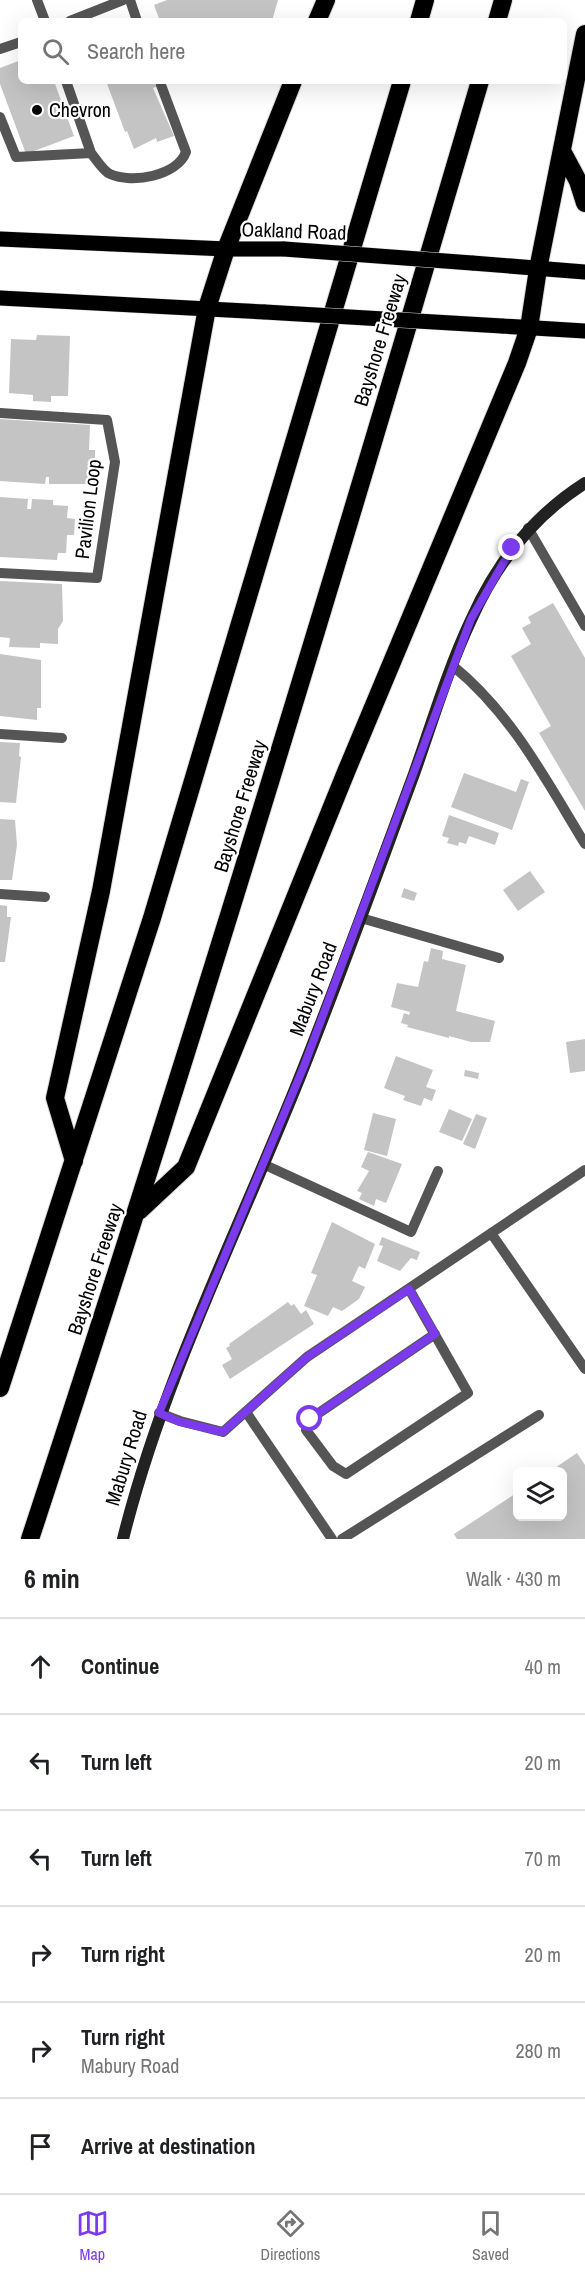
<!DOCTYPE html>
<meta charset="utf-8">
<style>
:root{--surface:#fff;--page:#f6f6f6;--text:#202124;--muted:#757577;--line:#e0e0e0;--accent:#7c3aed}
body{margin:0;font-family:"Archivo Narrow",sans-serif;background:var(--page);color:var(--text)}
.controls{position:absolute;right:18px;bottom:18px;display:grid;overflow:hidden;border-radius:9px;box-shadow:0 6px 24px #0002}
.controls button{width:54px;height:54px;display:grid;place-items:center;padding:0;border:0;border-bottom:2px solid var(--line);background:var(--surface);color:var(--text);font:30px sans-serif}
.stop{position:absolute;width:18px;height:18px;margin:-14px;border:4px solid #7c3aed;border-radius:50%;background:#fff}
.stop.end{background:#7c3aed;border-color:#fff;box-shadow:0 2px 6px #0008}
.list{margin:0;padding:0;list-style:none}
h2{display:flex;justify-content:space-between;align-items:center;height:78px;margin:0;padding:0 24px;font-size:26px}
h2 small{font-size:20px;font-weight:400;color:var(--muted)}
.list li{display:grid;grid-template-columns:39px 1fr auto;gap:18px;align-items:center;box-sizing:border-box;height:96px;padding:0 24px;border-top:2px solid var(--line)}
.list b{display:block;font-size:22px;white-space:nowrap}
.list p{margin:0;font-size:20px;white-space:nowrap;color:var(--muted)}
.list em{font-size:20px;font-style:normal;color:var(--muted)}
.icon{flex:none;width:33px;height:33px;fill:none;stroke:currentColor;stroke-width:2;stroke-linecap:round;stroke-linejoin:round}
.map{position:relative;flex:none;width:585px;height:1539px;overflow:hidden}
.search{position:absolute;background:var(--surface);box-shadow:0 6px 24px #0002;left:18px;right:18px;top:18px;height:66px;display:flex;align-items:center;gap:15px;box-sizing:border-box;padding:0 21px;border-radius:9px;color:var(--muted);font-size:22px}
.sheet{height:654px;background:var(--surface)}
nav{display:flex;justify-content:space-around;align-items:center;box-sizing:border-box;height:84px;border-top:2px solid var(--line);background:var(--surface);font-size:16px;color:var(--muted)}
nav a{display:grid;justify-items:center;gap:3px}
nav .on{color:var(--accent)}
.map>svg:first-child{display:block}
.building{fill:#c4c4c4}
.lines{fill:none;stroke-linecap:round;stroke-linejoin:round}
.primary-casing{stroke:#dbdbdb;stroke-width:16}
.highway-casing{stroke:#dbdbdb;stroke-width:20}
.lane{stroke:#555;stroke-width:10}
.secondary{stroke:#222;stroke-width:12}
.primary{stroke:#000;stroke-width:15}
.highway{stroke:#000;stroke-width:18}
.primary-bridge-casing{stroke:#dbdbdb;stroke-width:16;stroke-linecap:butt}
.primary-bridge{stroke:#000;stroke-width:15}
.route{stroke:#7c3aed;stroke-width:8}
.poi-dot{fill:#000;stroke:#fff;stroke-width:2}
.labels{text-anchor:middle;stroke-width:4.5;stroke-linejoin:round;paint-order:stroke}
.poi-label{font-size:20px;fill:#000;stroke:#fff;text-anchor:start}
.street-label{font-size:20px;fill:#000;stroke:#fff}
</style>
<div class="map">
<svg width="585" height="1539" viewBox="0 0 585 1539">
<rect width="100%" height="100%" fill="#fff"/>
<path class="building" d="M167,0H278L272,21H160L154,5Z
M21,60V81H54L74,136L26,154L0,84V68Z
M106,81H170L153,88L174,136L157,142L156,138L134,149L127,131L125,132Z
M37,335L70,336L68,396H51V402L33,401V395L9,393L11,339L36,340Z
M0,419L90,425L89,450H95V467H89L88,484H49V477H46L45,484L0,481Z
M0,497L28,499L27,509H31L32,499L53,500V505L68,506L67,518L75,519L74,535H67L66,553H58L57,560L0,557Z
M0,581L62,584L63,621L58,629V644L40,643V648L9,647L10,638L0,637Z
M553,603L585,658V811L539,733L551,726L511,656L531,644L522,628L531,623L528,617Z
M0,654L41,660V708H37V720L0,716Z
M0,742L20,743L19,756L21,757L16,803L0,802Z
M464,773L516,792L521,779L529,782L512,830L451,807Z
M449,815L499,833L495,845L469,836L466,844L459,842L458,846L447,843L449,838L442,836Z
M0,819L15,820L17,845L12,880H0Z
M530,871L545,892L518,911L503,890Z
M404,888L417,893L414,901L401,897Z
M0,905L7,906V917H11L5,962H0Z
M431,948L443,951L442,959L466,965L456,1011L495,1021L490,1042H471L449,1036V1038L407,1027L408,1025L401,1023L404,1013L409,1015L410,1012L391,1007L397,983L418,987L424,961L428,962Z
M585,1039V1071L570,1073L566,1042Z
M396,1056L433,1070L426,1087L436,1090L432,1101L424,1098L421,1106L403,1100L405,1096L384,1088Z
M465,1070L479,1073L478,1079L464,1076Z
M449,1109L472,1119L462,1141L439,1132Z
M373,1113L396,1119L387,1156L364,1150Z
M476,1114L487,1118L475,1149L463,1144Z
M368,1152L402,1164L386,1203L376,1199L374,1206L359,1199L362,1193L357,1191L369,1171L361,1167Z
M332,1222L375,1244L365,1269L359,1266L352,1281L365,1287L359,1299L342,1311L333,1307L328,1316L304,1306L317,1275L311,1273Z
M382,1237L420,1252L417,1260L411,1258L400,1271L377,1261L383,1246L379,1245Z
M288,1302L291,1306L294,1304L301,1314L306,1310L314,1324L230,1379L222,1365L232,1359L226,1348L230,1346L229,1344Z
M577,1453L585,1465V1539H457L454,1534L518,1492V1516H562V1472H549Z"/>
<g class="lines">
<g class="primary-casing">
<path id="primary" d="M0,239L226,249H284
M472,263L585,272
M0,298L265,312
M502,326L585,331"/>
</g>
<g class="highway-casing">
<path id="highway" d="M317,21L326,0
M419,21L425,0
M497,21L503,0
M562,151L578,181L585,203
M74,1161L55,1098L101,891L207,308L226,249L293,81
M139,1211L186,1167L346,772L517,363L529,328L538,269L585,34
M0,1388L152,918L402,81
M30,1539C189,1056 337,569 480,81"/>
</g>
<path class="lane" d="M37,0L45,21
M130,0L137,21
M70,21L123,0
M0,49L21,42
M0,117L16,157L91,153L66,81
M91,153C96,159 103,171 110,174C132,184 177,176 186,152L161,85
M0,413L107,420L115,462L97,578L0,573
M528,528L585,626
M453,666C512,714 546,780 585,844
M0,734L62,738
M0,894L45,897
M361,918L499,958
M263,1164L411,1232L438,1171
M491,1233L585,1369
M409,1289L468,1393L346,1474L333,1466L306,1430L310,1419L435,1334
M246,1412L332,1539
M159,1413L180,1421L223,1432L307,1357L585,1170
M342,1539L539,1415"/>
<path class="secondary" d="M123,1539C164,1374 243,1222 305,1064C343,968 378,871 414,774C432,723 448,669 471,620C496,564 533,516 585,483"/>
<use href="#primary" class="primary"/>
<use href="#highway" class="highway"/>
<g class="primary-bridge-casing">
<path id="primary-bridge" d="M284,249L472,263
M265,312L502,326"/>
</g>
<use href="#primary-bridge" class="primary-bridge"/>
</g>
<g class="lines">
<path class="route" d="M310,1419L435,1334L409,1289L307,1357L223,1432L180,1422L159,1413L304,1066L471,619L512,548"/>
</g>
<circle class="poi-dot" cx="37" cy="110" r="6"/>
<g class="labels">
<g class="poi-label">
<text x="49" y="117">Chevron</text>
</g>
<g class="street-label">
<text transform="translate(294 231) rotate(2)" y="7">Oakland Road</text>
<text transform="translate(380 340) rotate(-73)" y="7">Bayshore Freeway</text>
<text transform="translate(88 509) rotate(-83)" y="7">Pavilion Loop</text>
<text transform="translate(240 806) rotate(-73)" y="7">Bayshore Freeway</text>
<text transform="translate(313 989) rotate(-69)" y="7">Mabury Road</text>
<text transform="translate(95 1269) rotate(-72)" y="7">Bayshore Freeway</text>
<text transform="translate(126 1458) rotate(-73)" y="7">Mabury Road</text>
</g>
</g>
</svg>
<div class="controls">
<button><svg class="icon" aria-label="layers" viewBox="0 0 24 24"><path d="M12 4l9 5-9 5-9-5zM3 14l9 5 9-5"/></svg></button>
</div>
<div class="stop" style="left:310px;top:1419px"></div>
<div class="stop end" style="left:512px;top:548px"></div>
<div class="search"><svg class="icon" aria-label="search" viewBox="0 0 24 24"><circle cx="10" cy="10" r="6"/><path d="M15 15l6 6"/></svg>Search here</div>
</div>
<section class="sheet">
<h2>6 min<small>Walk · 430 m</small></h2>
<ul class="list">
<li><svg class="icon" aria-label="ahead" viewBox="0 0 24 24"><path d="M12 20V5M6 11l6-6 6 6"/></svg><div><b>Continue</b></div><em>40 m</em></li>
<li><svg class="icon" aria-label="left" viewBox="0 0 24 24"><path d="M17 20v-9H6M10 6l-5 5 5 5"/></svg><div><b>Turn left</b></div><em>20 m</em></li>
<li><svg class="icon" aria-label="left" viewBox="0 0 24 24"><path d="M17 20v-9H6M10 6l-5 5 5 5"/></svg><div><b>Turn left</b></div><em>70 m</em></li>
<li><svg class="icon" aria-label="right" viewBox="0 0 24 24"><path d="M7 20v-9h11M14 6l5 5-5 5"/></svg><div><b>Turn right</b></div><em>20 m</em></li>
<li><svg class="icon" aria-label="right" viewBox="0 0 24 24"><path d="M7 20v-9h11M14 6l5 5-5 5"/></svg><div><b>Turn right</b><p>Mabury Road</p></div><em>280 m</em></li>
<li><svg class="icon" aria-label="arrive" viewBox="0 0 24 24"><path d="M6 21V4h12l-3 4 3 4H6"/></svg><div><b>Arrive at destination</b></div></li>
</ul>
</section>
<nav>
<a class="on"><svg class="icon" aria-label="map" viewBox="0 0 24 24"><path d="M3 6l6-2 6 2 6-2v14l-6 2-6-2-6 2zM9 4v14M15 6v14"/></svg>Map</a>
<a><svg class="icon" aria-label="directions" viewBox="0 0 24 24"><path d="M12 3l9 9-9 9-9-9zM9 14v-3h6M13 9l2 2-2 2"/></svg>Directions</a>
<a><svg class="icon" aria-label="saved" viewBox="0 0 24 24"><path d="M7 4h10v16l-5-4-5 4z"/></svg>Saved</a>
</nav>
